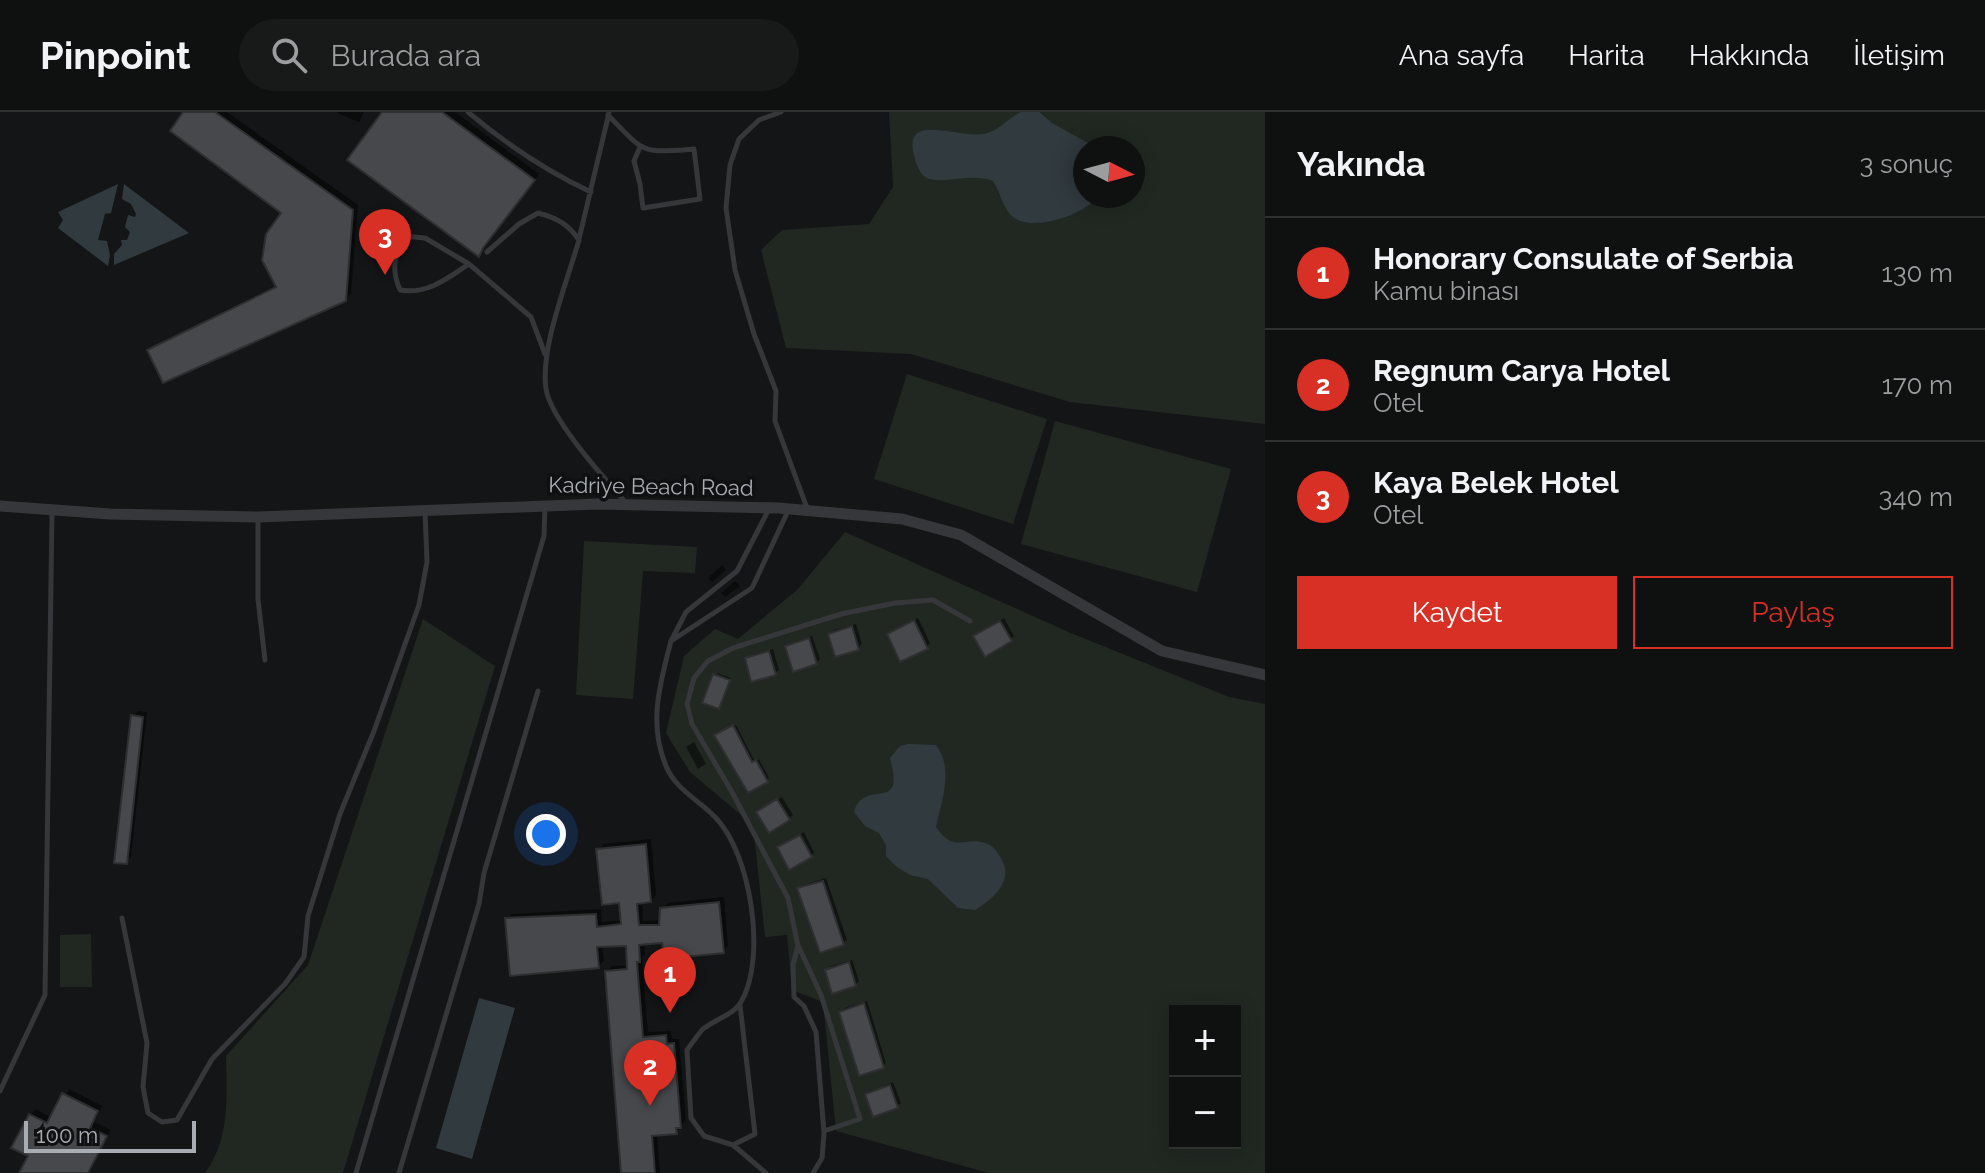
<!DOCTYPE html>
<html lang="tr">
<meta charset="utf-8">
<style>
:root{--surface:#0f1010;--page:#181919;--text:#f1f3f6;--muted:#9b9d9f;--line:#2f3030;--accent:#d93025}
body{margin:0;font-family:Raleway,sans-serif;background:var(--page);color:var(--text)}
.controls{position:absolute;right:24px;bottom:24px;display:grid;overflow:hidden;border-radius:0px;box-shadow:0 4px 20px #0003}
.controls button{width:72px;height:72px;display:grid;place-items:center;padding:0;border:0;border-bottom:2px solid var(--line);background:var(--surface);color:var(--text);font:40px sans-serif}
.compass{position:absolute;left:1073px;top:24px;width:72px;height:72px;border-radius:50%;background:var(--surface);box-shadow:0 4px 20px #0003;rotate:96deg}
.scale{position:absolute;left:24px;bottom:20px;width:172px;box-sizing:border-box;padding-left:8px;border:4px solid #a8adb4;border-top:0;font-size:22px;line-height:28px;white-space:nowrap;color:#a8adb4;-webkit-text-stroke:6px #0f1011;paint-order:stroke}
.you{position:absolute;left:546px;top:722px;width:28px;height:28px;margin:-20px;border:6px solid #fff;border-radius:50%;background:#1a73e8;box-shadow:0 0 0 12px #1a73e833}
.badge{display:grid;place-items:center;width:52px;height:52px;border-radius:50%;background:var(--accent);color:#fff;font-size:26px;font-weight:700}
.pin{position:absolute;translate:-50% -66px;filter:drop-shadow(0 2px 4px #0008)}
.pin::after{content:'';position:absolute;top:42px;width:28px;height:24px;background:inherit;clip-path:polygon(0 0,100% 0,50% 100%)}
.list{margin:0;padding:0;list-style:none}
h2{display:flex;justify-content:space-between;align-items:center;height:104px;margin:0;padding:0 32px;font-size:34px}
h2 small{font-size:26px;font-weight:400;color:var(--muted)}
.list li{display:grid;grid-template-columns:52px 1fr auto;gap:24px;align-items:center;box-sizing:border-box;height:112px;padding:0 32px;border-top:2px solid var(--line)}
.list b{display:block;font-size:30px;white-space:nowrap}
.list p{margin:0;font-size:26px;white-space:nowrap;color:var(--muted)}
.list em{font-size:26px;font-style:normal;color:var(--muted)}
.actions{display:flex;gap:16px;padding:24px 32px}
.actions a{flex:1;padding:18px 0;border:2px solid var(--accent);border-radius:0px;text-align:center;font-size:28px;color:var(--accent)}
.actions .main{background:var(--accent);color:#fff}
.icon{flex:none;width:44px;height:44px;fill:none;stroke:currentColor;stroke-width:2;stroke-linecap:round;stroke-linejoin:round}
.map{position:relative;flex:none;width:1265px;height:1061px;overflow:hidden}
header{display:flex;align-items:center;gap:48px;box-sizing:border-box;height:112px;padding:0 40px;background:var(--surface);border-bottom:2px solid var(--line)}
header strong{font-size:38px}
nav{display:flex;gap:44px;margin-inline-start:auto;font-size:28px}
.search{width:560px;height:72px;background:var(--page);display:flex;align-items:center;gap:20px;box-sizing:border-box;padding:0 28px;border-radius:44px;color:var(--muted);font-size:30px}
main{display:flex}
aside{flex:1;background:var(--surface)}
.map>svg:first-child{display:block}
.green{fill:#212822;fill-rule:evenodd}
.water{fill:#313a3f}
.shadow{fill:#0007}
.building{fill:#47484b;stroke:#2f2f32;stroke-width:2}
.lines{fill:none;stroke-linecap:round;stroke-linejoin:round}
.lane{stroke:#36373a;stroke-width:5}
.street{stroke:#36373a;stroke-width:11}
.labels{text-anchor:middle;stroke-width:7;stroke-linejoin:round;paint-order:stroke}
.street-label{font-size:22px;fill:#a8adb4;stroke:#0f1011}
</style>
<header>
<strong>Pinpoint</strong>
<div class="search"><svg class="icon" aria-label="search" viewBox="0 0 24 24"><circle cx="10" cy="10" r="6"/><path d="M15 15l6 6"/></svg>Burada ara</div>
<nav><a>Ana sayfa</a><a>Harita</a><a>Hakkında</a><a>İletişim</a></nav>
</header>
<main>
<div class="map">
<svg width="1265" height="1061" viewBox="0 0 1265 1061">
<rect width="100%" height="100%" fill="#141516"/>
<path class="green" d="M889,0H1265V312L1070,290L911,242L786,236L761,138L782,118L869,112L893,75ZM1085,36H1133V84H1085Z
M907,262L1047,307L1013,412L874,367Z
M1055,309L1231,357L1197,480L1021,432Z
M845,420L1071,521L1229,585L1265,592V1061H989L836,1019L823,890L792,878L787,823L765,825L753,713L690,660L666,621L684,544L715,517L738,527L798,477ZM1175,899H1235V1031H1175Z
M584,429L697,435L695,461L643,459L633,587L576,583Z
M423,507L495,554L343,1061H205C230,1027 227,984 226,944L308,853Z
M91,822L92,875H60V823Z"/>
<path class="water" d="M1021,0H1039L1052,11L1097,36H1085V84H1098C1086,102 1036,119 1016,107C1003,100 1001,80 993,69C972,60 939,74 925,65C919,60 915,50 914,43C903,0 956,26 983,22C998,20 1008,6 1021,0Z
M118,72L111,101L105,102L98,128L107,129L110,143L108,154L58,116L63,108L58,100Z
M124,72L189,121L114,153V142L122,133L121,128H127L130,120L125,115L128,103L135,105L136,102L131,92L122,87Z
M908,632L936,633C954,657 942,687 936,715C954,742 965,724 985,731C992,733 996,738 999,743C1016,767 995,786 975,798L958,796L928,767L910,763L897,755L886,744V733L879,721L865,714L854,700C865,664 906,704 890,646L900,634Z
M479,886L515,896L472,1047L436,1036Z"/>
<path class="shadow" d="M185,0H227L358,93L351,182L345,187L150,239L155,233L277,173L284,101Z
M364,0L359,10L337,1V0Z
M384,0H455L539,62L479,143Z
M722,453L726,458L712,470L708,466Z
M735,469L740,474L725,485L721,481Z
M918,506L930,531L926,535L889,522Z
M1004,506L1014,524L1010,528L980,521Z
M856,512L862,532L858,536L830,522L834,518Z
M812,524L820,547L816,551L787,535L791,531Z
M773,537L779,558L775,561L747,547L751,543Z
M717,561L731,566L719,595L715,563Z
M138,599L147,600L131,745L126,750L133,604Z
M736,613L755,650L759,647L769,666L749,678L719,621Z
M694,630L706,652L698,657L686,635Z
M782,685L793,703L789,707L762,697Z
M804,720L814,740L811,744L780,735Z
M651,727L656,783L651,789H642L643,809L661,808L662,797L668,791L724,785L728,834L723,839L664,828L644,830L645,843L642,845L648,920L671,919L672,927H679L686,1008L676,1020L657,1022L660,1061H623L607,859L612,854L629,853L628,832L602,833L604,849L598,854L507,807L512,802L601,797L602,810L623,808L621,788L598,738L604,732Z
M826,766L847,828L843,831L800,777L804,773Z
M852,848L859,869L855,873L827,858L831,854Z
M867,889L886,951L882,954L841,900L845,896Z
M893,970L901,991L897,994L867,982Z
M69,977L102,994L94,1010L111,1018L89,1061H21L31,1043L30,1003L36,997L52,1006Z"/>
<path class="building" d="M183,0H215L353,98L346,189L163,271L147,238L276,175L262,148L266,122L281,101L170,19Z
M382,0H442L535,68L483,136L479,145L347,48Z
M914,508L928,537L900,550L887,522Z
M1000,509L1012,529L985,545L973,524Z
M852,514L859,538L835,545L828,522Z
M809,526L817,552L793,560L785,534Z
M769,539L776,563L751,570L745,546Z
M713,562L730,568L719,597L702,591Z
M131,603L143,605L127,752L114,751Z
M733,613L752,650L756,648L768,670L748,681L714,623Z
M777,687L790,708L769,721L756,700Z
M800,723L812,745L789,758L777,735Z
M646,732L651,790L637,792L639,813H659L660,796L719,790L724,841L664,847L662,831L639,833L640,850H637L643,925L666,923L667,932L674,931L681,1016H676L677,1022L652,1024L655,1061H621L605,859L627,857L626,834L597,835L599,856L510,864L505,806L596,802L597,815L621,812L619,791L602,793L596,737Z
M823,769L844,833L820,841L797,776Z
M849,850L856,874L832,882L825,858Z
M864,891L884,956L859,964L839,900Z
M890,973L898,996L873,1005L865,982Z
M62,981L98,999L90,1016L107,1024L88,1061H19L28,1044L11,1036L29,1002L47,1011Z"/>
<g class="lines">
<path class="lane" d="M468,0C506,32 546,59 591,80
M781,0L759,8L739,27L730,53L726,96L735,158L754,222L776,279L775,309L807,396
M608,3C646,42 640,41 694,37L700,87L643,96L640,72L634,49L640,35
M579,127L609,1
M487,140L519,112L538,101C557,106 568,112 579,128C567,170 540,236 546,277C551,308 605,367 627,392
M469,152C448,166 427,183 400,178C391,157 394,144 405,124L425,126L469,152L531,205L545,242
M769,397L737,459L686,500L671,529L752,476L788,399
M258,405V487L265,548
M671,529C660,571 648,612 666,654C676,678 699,688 716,706C751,743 767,846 741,890C734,903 713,908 702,918C697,924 692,931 687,938L691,1006L704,1024L733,1033L755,1022L740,893
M122,806L147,931L143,975L148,1001L162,1010L177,1008L212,947L285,872L304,845L308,804L340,702L374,619L419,493L427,450L425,399
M799,835L821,883L860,1007L824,1019
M0,979L45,883L52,400
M733,1033L766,1061
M356,1061L544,424L545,393
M399,1061L479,792L484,761L538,579
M813,1061L822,1046L824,1021L816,920L804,894L794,885L793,853L798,834L788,786L732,680L692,612L687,592L694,566L708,549L733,536L841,502L895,491L933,488L970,509"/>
<path class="street" d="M0,394L110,402L258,405L598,392L779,396L902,407L961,423L1162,539L1265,563"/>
</g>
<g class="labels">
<g class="street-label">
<text transform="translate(651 374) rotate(1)" y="8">Kadriye Beach Road</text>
</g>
</g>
</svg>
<div class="controls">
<button>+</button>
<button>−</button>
</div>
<svg class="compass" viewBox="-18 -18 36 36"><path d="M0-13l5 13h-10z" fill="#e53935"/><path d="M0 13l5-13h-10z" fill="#9b9d9f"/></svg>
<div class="scale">100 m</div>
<div class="you"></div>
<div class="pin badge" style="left:670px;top:901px">1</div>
<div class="pin badge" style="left:650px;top:994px">2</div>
<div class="pin badge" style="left:385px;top:163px">3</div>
</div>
<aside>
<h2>Yakında<small>3 sonuç</small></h2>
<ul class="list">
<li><span class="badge">1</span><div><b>Honorary Consulate of Serbia</b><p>Kamu binası</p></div><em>130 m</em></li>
<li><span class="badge">2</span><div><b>Regnum Carya Hotel</b><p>Otel</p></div><em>170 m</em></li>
<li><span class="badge">3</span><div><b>Kaya Belek Hotel</b><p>Otel</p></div><em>340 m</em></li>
</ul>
<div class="actions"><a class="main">Kaydet</a><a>Paylaş</a></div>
</aside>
</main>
